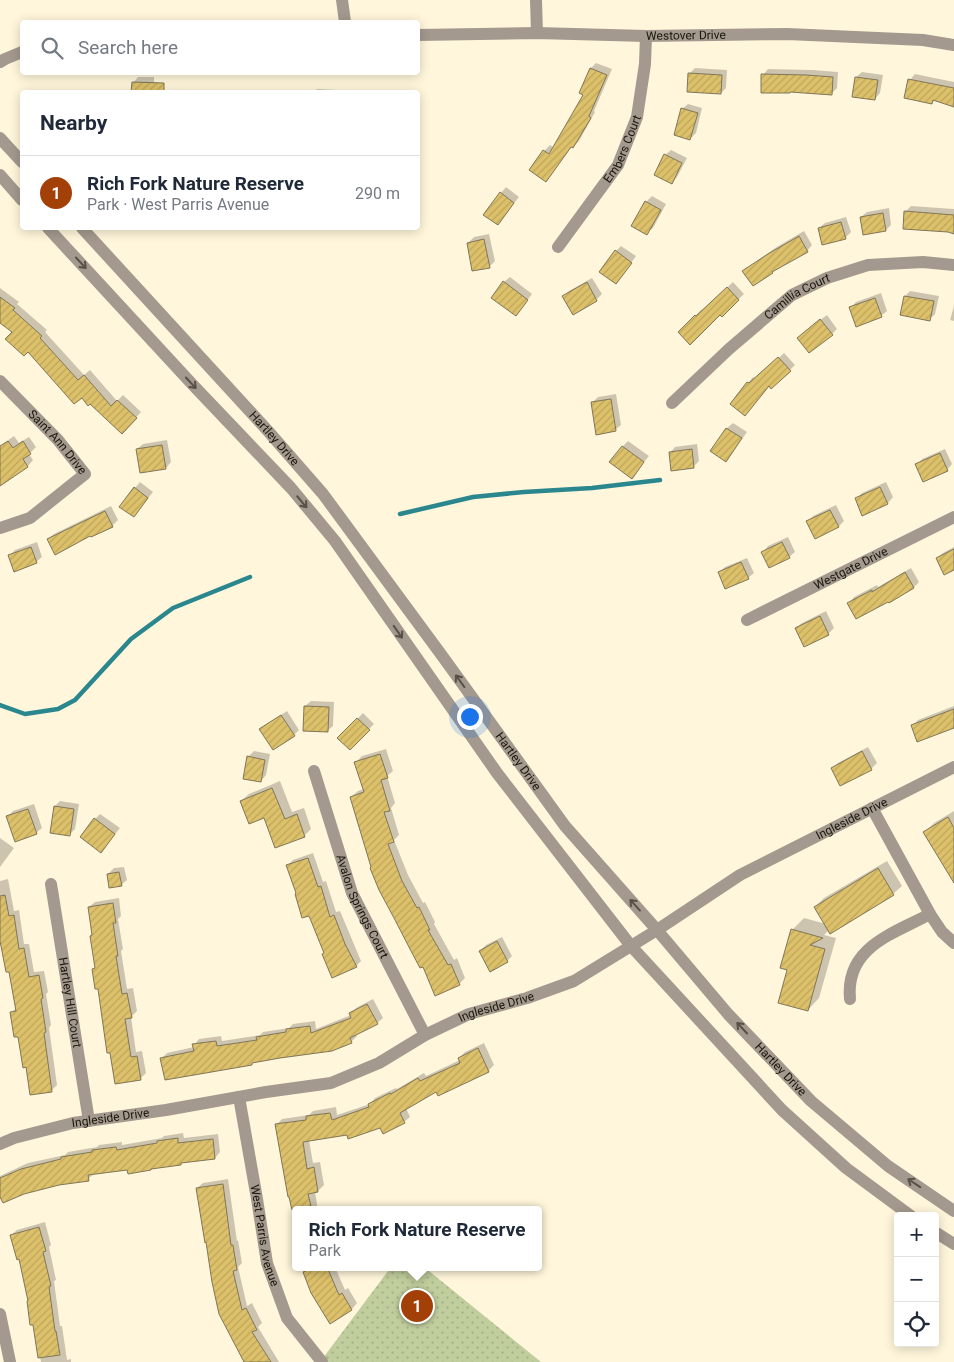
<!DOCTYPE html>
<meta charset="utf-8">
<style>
:root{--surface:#fff;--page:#f2f2f3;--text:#1f2937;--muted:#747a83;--line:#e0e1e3;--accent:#a34007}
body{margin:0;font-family:Roboto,sans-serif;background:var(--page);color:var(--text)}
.controls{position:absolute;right:15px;bottom:15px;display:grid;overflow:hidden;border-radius:5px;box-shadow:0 2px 12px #0003}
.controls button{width:45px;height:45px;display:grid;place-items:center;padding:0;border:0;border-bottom:1px solid var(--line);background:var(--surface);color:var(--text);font:25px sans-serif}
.you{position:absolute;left:469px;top:716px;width:18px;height:18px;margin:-12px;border:4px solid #fff;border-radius:50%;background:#1a73e8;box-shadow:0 0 0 8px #1a73e833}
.badge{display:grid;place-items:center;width:32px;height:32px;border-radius:50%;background:var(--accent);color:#fff;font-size:16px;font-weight:700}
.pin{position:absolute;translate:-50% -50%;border:2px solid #fff;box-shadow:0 1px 5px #0006}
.popup{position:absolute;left:292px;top:1206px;width:250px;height:65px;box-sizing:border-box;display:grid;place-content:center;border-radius:5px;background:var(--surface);filter:drop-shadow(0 1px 4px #0005);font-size:16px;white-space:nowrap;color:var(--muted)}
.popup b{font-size:19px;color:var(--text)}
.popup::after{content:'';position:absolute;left:50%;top:100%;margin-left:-10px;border:10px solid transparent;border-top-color:var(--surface)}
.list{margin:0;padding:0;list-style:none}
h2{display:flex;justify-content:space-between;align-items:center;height:65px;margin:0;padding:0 20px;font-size:21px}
h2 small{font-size:16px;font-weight:400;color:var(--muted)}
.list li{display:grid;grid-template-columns:32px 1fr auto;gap:15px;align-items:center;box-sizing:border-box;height:75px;padding:0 20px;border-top:1px solid var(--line)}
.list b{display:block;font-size:19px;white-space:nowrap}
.list p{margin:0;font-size:16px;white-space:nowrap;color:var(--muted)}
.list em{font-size:16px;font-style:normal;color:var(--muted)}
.icon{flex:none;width:28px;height:28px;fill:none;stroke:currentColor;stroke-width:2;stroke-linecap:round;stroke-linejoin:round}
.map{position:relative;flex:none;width:954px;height:1362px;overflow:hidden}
.search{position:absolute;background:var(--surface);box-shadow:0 2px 12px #0003;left:20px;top:20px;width:400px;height:55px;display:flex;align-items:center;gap:12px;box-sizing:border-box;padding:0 18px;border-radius:5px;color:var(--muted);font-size:19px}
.panel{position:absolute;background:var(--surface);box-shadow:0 2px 12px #0003;left:20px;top:90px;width:400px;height:140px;border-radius:5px}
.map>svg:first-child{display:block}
.park{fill:url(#park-dots)}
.shadow{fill:#0003}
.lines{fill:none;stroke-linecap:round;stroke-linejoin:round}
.stream{stroke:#2b878e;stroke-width:4.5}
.building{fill:url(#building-hatch);stroke:#807658}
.minor{stroke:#a4998e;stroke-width:12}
.oneway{stroke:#585145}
.labels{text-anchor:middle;stroke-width:4;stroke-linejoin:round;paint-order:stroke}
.street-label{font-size:12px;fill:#1a160a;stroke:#fff}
</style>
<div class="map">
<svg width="954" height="1362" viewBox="0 0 954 1362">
<defs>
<pattern id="park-dots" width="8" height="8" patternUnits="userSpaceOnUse" patternTransform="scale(1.25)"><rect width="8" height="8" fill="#c0cd9c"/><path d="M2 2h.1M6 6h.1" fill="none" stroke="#a4af85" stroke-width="1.8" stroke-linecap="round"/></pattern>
<pattern id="building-hatch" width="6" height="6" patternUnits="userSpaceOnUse" patternTransform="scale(1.25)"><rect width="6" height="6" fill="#ddc16a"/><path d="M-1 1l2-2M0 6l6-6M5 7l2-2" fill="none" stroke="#bda55b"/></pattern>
</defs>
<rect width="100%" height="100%" fill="#fff6db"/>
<path class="park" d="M391,1267H424L541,1362H320Z"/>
<path class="shadow" d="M596,63L612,69L594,111L595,112L579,141L573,147L572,146L551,175L546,180L544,151L550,145L554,148L585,94L580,93L591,68Z
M695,68L727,70L726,88L721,93L689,74Z
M768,69L812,70L838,72L837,88L832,93L791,90L763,75Z
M862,72L883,75L880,93L875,99L856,77Z
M915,74L954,82V105L935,100L932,103L910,80Z
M138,77H154V92H132L133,83Z
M317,89L356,91V92H314Z
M688,104L702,108L696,133L690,139L682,109Z
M671,150L687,158L677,177L672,183L665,155Z
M506,187L519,197L498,224L501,193Z
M652,196L666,204L653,228L647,233L646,202Z
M911,206L954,209V233L905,212Z
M889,208L891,225L886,230L861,217L867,212Z
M846,217L851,232L845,238L819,228L825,223Z
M804,231L812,245L807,251L775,269L772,272L744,271L750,266L775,248Z
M489,234L495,261L489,267L468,243L474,237Z
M621,246L636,256L621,277L616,251Z
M510,277L532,294L521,309L504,282Z
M592,278L602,294L596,300L573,313L564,297L569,291Z
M733,282L744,294L722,315L720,313L680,332L701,310L702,311Z
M0,288L19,302L17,304L47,330L45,332L84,375L90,370L117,401L123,395L141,412L122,433L14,332L0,321Z
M910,291L939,296L935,314L930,319L905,296Z
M881,293L887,311L881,316L850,308L856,302Z
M954,306V321L950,320Z
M827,315L837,329L832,334L804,332Z
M784,353L795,365L772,387L769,385L751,409L748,383L753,377L756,379Z
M616,394L621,425L615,430L592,403L598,397Z
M733,423L747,432L731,455L726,460L712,451L727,428Z
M14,436L19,443L29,437L36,447L29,454L33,460L28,466L0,483V446Z
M167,440L171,462L166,468L137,449L143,444Z
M628,441L649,456L632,477L622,447Z
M697,444L699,461L693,467L670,453L675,447Z
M945,449L952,464L947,470L917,465L922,459Z
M140,482L153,492L134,516L135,488Z
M886,482L893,497L888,503L863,514L856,499L862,493Z
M836,505L844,521L839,526L816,537L808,522L813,516Z
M111,506L118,520L112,526L48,539L54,534Z
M788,537L795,552L789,557L763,552L768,546Z
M37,542L42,557L36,562L10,555L15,550Z
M954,547V569L937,558L943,553Z
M747,558L754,573L748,578L719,572L725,567Z
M911,568L919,582L914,587L849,603L854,597L877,585L878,587Z
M826,611L834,628L828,634L796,628L802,623Z
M311,701L334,702L333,726L327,731L305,706Z
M954,706V727L912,726L918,720Z
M287,711L299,730L294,735L261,729L267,724Z
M363,713L374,724L350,748L339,738Z
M868,747L877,763L871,769L832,768L838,763Z
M386,749L393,771L387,776L395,803L391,808L399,835L394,840L408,875L423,903L425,902L435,922L434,924L454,960L457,958L465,978L459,984L436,994L351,797L358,791L364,789L356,762L362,756Z
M254,751L270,754L266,775L261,781L248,757Z
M280,781L292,812L304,808L311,829L304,836L265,816L241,801L249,794Z
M60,801L79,804L75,829L70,834L55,806Z
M34,804L42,828L36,833L7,817L13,811Z
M954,811V882L925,832L934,823Z
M100,814L120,828L106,846L95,819Z
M0,838L14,848L0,867Z
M313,853L323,882L326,881L336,912L340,911L361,961L356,966L325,952L288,865L293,860Z
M887,861L902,886L893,894L829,930L824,935L836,938L819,998L808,1010L789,969L792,930L804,918L826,924L815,907L824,898Z
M124,867L127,880L121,885L108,874L114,868Z
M8,879L14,911L19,910L24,944H29L34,972L44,971L48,992L46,994L51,1025L49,1028L57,1085L51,1091L27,1066L19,1035L11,1013L17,1007L10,970L0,940V881Z
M119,898L121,916L118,919L123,949L121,951L127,989L133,988L137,1011L131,1017L136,1052L142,1051L146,1073L140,1079L99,988L94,969L96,967L93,934L89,907L95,902Z
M502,937L512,956L507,961L480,951L486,945Z
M373,999L383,1018L377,1023L356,1034L357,1036L351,1042L254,1061L252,1064L162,1058L167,1053L194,1047V1045L199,1039L221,1036L222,1041L260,1035L263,1032L289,1028L293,1024L315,1021L316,1029L351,1015L350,1014L356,1008Z
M484,1043L494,1065L488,1071L436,1090L406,1108L410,1117L404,1122L380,1126L348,1134L309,1140L313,1163L320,1162L324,1185L318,1191L315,1192L318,1210H296V1223L276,1125L282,1119L309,1115L313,1111L336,1107L337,1115L370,1104L375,1098L396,1088L397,1089L424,1073L426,1076L460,1060L459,1058L465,1052Z
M183,1133L184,1138L218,1134L220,1152L215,1158L183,1162L181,1164L128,1169L94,1174L88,1179L0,1194V1176L28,1163L65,1155L68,1152L97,1147L99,1145L122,1142V1145L162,1138L164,1136Z
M228,1179L237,1241L238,1240L242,1263L238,1267L247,1306L252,1303L262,1323L258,1327L279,1362H246L197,1188L203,1183Z
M45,1222L51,1245L49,1247L56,1280L54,1281L60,1326H62L67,1360L71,1359V1362H41L20,1258L11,1235L17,1230Z
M303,1267H335L345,1290L348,1288L357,1303L352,1309L304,1272Z"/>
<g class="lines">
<path class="stream" d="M400,514L473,497L524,492L592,488L660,480
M0,705L25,714L58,709L75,700L131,639L173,608L250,577"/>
</g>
<path class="building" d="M590,68L607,75L589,116L591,118L573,148L571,147L546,182L529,170L543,150L549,154L583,95L579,93Z
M688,73L722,75L721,94L687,92Z
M761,74L806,75L833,77L832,95L790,92V93H761Z
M855,77L878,80L875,100L852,97Z
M908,79L954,88V107L933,100L932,104L904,98Z
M132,82L164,83V92H131Z
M681,108L698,113L690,140L674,135Z
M664,154L682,163L672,184L654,175Z
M500,192L514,203L498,225L483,215Z
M645,201L661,210L647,235L631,226Z
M904,211L954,215V234L948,232L903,229Z
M883,213L886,231L863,235L860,217Z
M841,222L846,239L822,245L818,228Z
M799,236L808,252L772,272L773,273L753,286L742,271L768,254Z
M484,239L490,268L472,271L467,243Z
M615,250L632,263L616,284L599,272Z
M503,281L528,300L516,316L491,298Z
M587,282L597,301L573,315L562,296Z
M727,287L739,300L722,317L720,315L690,345L678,332L695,315L696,316Z
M904,296L934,301L930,321L900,315Z
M0,297L15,308L13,310L42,336L40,338L78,380L84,375L111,406L117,400L137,418L122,434L90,404L88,406L82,398L74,404L28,352L24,356L5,339L12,332L0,323Z
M875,298L882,317L856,327L849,307Z
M820,319L833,335L809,353L797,338Z
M778,357L791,371L771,389L769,386L745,416L730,404L747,382L749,383Z
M611,399L616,431L596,435L591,402Z
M726,428L742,438L726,462L710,451Z
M8,441L13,448L23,441L31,454L23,459L28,467L0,486V446Z
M162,445L166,469L140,473L136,449Z
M622,446L644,462L632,479L609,462Z
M692,449L694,468L671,471L669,452Z
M940,453L948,471L923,482L915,464Z
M134,487L148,498L134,517L119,507Z
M880,487L888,504L862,516L855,498Z
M830,510L839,527L815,539L806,521Z
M105,511L113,527L91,537L90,536L55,555L47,539Z
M782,542L790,558L769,568L761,552Z
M31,547L37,563L14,572L8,555Z
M954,549V570L944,575L936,558Z
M741,562L749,579L725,589L718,572Z
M905,572L914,588L889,603L888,602L856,619L847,603L872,590V592Z
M820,616L829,635L804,647L795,628Z
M304,706L329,707L328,732L303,731Z
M954,709V728L917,742L911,725Z
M281,715L295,736L273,750L259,729Z
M357,718L370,730L350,750L337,738Z
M862,751L872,770L840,786L831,768Z
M380,754L388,778L381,780L390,811L384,812L394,842L388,844L402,881L417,908L419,907L430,930H428L448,965L451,964L460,985L435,996L423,967L420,968L410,949L394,918L379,890L370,868L371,867L350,797L364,792L354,762Z
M247,756L265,760L261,782L243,779Z
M272,788L285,819L297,814L305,837L275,848L264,818L249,824L240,801Z
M54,806L74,809L70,836L50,833Z
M28,809L37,834L15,842L6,816Z
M948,817L954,828V883L923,832Z
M94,818L115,834L101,853L80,837Z
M308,858L318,887L321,886L330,917L334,915L345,944L357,967L332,978L322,954L324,953L309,916L302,918L295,894L296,893L286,865Z
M878,868L894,895L830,934L814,907Z
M119,872L122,886L109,888L107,874Z
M5,895L9,916L14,915L19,949L24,948L29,977L39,975L43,998L41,999L46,1032L44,1033L52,1092L30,1095L26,1067L23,1068L18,1037H14L10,1012L16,1011L9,972H6L0,941V896Z
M113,903L116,923H113L118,956H116L122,994L127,993L132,1018L125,1019L131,1057L137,1056L141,1080L115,1084L110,1053H107L98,989H95L92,969L95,968L90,936L92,935L88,907Z
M791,929L823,938L810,945L825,949L808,1011L778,1003L787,970L780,968Z
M497,941L508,962L490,972L479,951Z
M367,1004L378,1024L350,1038L352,1043L332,1051L280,1058L252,1063V1065L165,1080L160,1058L194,1051L192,1044L216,1041L217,1046L257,1040L256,1037L286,1032V1029L310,1026L311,1033L351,1018L349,1013Z
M478,1048L489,1072L438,1096L436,1092L400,1113L405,1123L383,1134L380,1128L348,1139L347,1135L303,1142L307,1169L314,1167L318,1192L308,1194L312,1210H292L289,1197H288L275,1124L306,1120V1116L330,1113L332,1120L369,1107L368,1104L390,1093L391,1094L418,1078L420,1081L460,1063L458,1058Z
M178,1138V1143L213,1139L215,1159L181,1163V1165L151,1169V1170L128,1174L127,1170L88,1175L89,1181L59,1185L24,1194L3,1203L0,1197V1178L21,1169L61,1159V1157L92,1152V1150L116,1147L117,1150L157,1143V1141Z
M223,1184L231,1245H233L237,1270L233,1271L242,1310L246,1308L257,1330L252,1332L271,1362H244L219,1314L212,1282L206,1242L205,1243L196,1188Z
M39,1227L46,1251L43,1252L51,1286L49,1287L55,1331H56L60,1355L38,1358L33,1325H30L27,1301H28L19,1259L17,1260L10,1235Z
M315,1267H327L339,1295L342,1293L352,1310L330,1324L311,1293L303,1272Z"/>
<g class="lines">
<g class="minor">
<path d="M342,0L345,22"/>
<path d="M536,0L537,33"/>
<path id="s1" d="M418,35L537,33L646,36L787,34L923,40L954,45"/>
<path d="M0,62L5,59L22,52"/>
<path d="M0,138L22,162"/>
<path d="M0,175L22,200"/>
<path d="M48,228L192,384L291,488L335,541L497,773L631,946L782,1110L846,1168L911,1216"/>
<path id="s2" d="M82,228L268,431L323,494L443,657L565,826L657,930L728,1014L811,1101L888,1166L954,1211"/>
<path id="s3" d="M558,247L618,165L637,117L645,64L646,36"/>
<path id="s4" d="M0,381L58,440L85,474L30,518L0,528"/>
<path id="s5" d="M672,403L729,349L792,295L827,278L868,265L923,262L954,265"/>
<path id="s6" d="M747,620L954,517"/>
<path id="s7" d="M314,771L352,893L425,1035"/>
<path d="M872,808L930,914L942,932L954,943"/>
<path id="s8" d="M51,884L89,1121"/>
<path d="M850,999C845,947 893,934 930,914"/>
<path id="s9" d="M239,1097L257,1199L267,1263L287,1318L322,1362"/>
<path id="s10" d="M0,1144L14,1138L73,1123L166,1110L266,1092L331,1083L379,1063L425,1035L469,1014L527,998L574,981L657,930L740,875L954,767"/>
<path d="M935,1232L954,1244"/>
<path d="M0,1314L10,1362"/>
</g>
</g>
<defs><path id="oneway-shaft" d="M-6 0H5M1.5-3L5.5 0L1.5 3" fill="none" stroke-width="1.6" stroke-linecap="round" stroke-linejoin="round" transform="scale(1.25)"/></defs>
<g class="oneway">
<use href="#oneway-shaft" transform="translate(81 263) rotate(47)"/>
<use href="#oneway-shaft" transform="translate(191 383) rotate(47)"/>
<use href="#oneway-shaft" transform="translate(302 502) rotate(50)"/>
<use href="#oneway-shaft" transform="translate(398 632) rotate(55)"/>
<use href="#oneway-shaft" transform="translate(460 681) rotate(-126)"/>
<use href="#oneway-shaft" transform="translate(635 905) rotate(-132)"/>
<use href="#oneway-shaft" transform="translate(742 1028) rotate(-133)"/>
<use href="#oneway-shaft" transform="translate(914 1183) rotate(-146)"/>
</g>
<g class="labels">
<g class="street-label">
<text dy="4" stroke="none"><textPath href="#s1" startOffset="268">Westover Drive</textPath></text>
<text dy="4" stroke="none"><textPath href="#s3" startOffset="118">Embers Court</textPath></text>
<text dy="4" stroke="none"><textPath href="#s5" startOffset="165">Camillia Court</textPath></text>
<text dy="4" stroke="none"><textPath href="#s2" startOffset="285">Hartley Drive</textPath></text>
<text dy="4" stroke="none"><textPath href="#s4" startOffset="84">Saint Ann Drive</textPath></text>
<text dy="4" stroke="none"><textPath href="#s6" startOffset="116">Westgate Drive</textPath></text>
<text dy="4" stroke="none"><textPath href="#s2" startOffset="690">Hartley Drive</textPath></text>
<text dy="4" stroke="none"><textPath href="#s10" startOffset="924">Ingleside Drive</textPath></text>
<text dy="4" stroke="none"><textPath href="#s7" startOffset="144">Avalon Springs Court</textPath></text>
<text dy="4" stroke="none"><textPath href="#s8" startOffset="120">Hartley Hill Court</textPath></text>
<text dy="4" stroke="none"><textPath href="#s10" startOffset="520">Ingleside Drive</textPath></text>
<text dy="4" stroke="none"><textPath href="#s2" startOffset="1095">Hartley Drive</textPath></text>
<text dy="4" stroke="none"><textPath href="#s10" startOffset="114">Ingleside Drive</textPath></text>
<text dy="4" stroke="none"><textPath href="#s9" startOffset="141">West Parris Avenue</textPath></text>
</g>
</g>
</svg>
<div class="controls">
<button>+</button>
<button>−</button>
<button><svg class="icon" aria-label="locate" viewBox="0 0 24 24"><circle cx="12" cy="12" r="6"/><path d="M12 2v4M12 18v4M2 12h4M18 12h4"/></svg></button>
</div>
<div class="you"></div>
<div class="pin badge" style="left:417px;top:1306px">1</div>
<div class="popup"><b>Rich Fork Nature Reserve</b>Park</div>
<div class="search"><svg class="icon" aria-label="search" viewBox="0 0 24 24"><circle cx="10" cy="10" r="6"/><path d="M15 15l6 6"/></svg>Search here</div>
<section class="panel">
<h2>Nearby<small></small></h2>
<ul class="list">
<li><span class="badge">1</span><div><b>Rich Fork Nature Reserve</b><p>Park · West Parris Avenue</p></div><em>290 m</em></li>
</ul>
</section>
</div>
